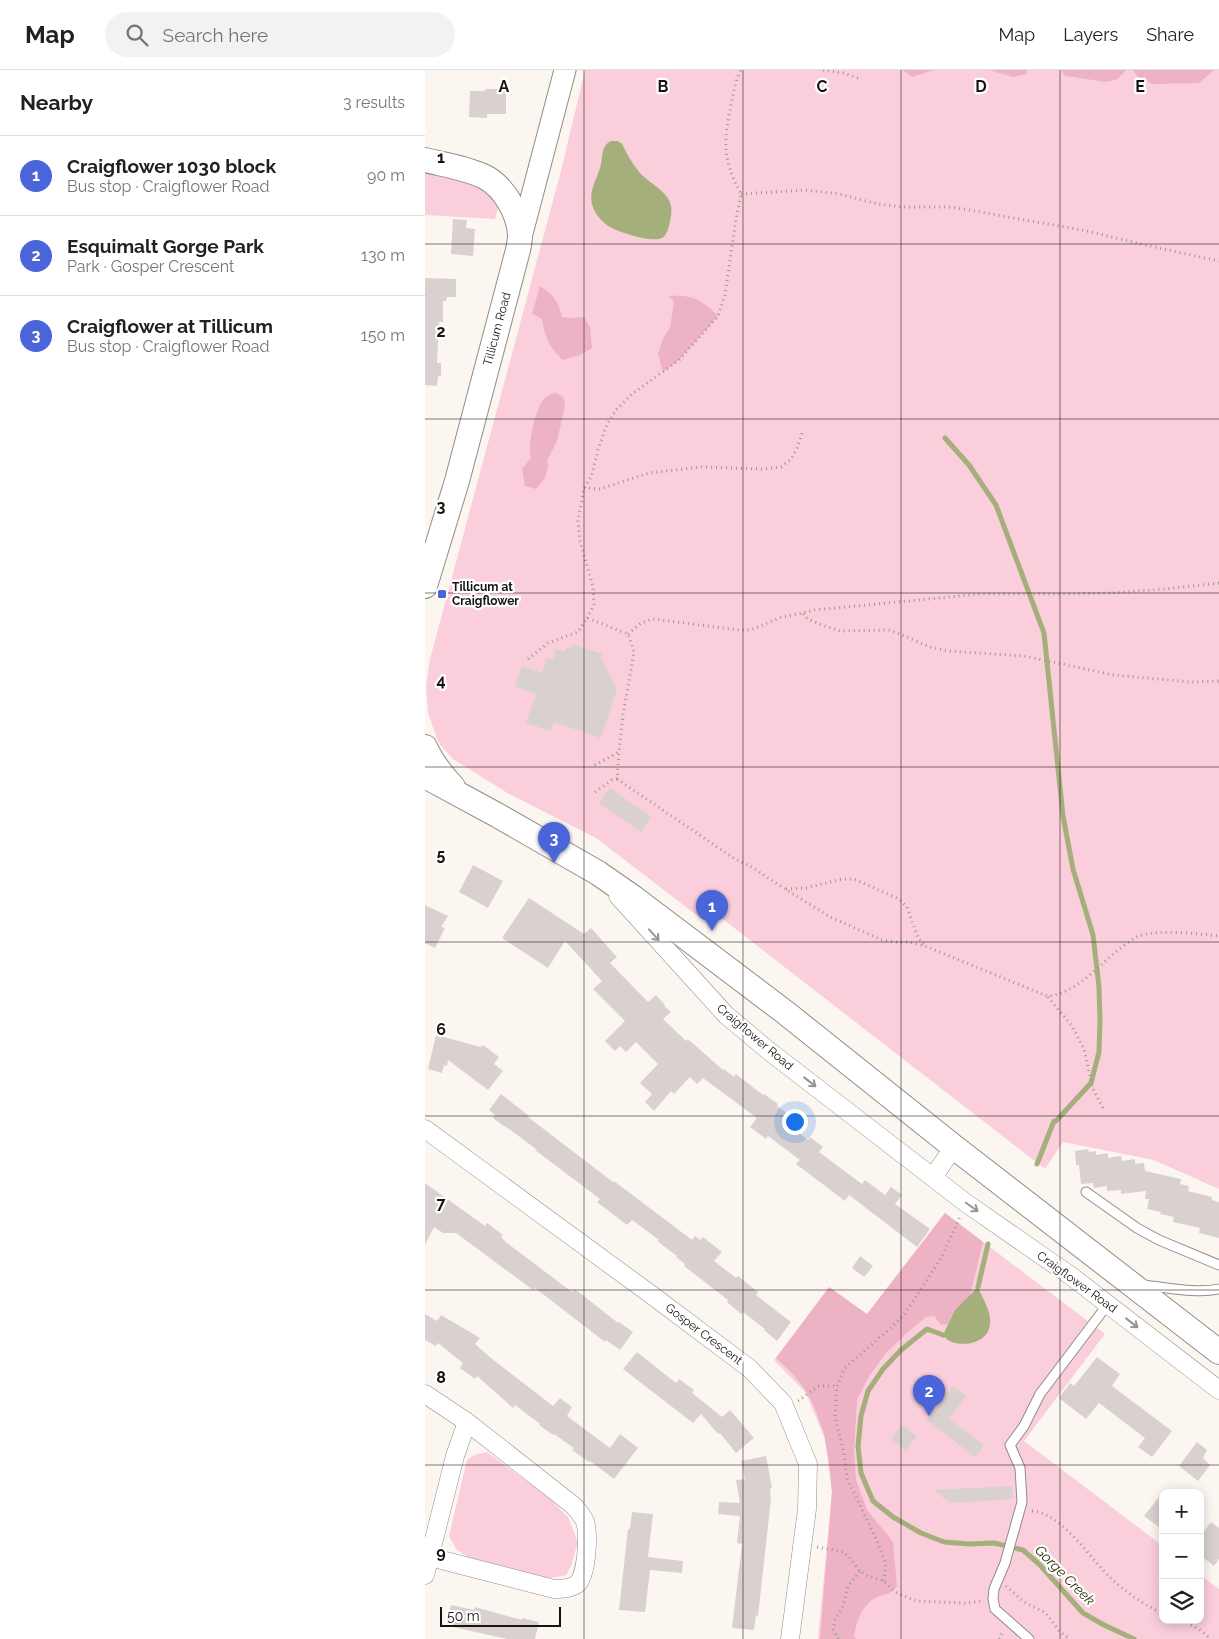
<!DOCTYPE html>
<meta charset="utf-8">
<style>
:root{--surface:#fff;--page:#f2f2f2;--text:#202124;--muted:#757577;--line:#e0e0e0;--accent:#4965d9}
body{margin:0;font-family:Raleway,sans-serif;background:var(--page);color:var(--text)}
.controls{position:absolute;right:15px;bottom:15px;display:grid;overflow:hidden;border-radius:10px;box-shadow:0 2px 12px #0003}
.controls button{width:45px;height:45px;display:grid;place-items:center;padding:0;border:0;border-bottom:1px solid var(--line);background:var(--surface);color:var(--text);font:25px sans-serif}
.scale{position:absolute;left:15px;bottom:12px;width:121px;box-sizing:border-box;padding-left:5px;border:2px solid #161412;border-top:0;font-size:14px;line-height:18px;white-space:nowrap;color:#161412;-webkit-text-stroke:4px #fff;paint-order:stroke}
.you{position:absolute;left:369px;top:1051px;width:18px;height:18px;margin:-12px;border:4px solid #fff;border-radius:50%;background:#1a73e8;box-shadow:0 0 0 8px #1a73e833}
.badge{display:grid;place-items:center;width:32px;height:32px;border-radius:50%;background:var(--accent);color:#fff;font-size:16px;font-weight:700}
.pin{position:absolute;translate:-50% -41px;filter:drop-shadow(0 1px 2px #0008)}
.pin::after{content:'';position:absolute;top:26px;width:18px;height:15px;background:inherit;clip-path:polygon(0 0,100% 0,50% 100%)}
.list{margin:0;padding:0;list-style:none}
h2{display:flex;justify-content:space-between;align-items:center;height:65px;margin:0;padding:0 20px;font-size:21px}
h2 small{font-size:16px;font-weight:400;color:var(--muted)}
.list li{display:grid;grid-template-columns:32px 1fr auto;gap:15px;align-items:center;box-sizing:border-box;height:80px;padding:0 20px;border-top:1px solid var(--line)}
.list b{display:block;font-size:19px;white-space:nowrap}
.list p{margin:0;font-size:16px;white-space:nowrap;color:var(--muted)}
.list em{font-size:16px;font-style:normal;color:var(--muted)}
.icon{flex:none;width:28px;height:28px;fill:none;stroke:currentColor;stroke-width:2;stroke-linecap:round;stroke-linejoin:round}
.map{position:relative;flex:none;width:794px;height:1569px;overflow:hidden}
header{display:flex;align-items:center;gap:30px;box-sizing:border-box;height:70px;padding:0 25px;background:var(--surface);border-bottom:1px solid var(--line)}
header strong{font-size:24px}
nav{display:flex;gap:28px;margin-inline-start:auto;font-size:18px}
.search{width:350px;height:45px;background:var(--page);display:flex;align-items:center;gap:12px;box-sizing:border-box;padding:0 18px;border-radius:28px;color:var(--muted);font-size:19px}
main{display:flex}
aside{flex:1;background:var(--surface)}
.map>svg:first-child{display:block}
.green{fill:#facedb}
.forest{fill:#edb2c4}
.water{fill:#a5af7b}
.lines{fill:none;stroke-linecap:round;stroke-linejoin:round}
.stream{stroke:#a5af7b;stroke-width:5}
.building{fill:#d9d1cf}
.service-casing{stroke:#928c88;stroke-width:11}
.minor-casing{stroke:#928c88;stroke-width:19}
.tertiary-casing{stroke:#928c88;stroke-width:23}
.secondary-casing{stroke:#928c88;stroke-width:26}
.path{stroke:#9c9894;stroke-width:3;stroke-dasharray:1 4;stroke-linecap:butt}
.service{stroke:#fff;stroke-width:9}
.minor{stroke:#fff;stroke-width:18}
.tertiary{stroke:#fff;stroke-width:21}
.secondary{stroke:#fff;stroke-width:24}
.oneway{stroke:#969594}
.grid{fill:none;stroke:#161412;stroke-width:1;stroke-opacity:0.55}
.poi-dot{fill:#4965d9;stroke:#fff;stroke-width:2}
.labels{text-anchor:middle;stroke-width:4.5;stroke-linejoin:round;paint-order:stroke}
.street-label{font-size:12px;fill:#161412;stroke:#fff}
.poi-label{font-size:12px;font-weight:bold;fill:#161412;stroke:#fff;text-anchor:start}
.water-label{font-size:14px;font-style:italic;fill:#2a2f05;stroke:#fff}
.grid-label{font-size:16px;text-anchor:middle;font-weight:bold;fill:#161412;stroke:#fff;stroke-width:4.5;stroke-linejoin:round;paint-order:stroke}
</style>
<header>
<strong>Map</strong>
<div class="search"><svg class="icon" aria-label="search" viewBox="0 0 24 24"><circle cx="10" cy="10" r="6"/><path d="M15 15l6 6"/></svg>Search here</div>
<nav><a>Map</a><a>Layers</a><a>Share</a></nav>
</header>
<main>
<aside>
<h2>Nearby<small>3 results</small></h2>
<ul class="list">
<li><span class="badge">1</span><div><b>Craigflower 1030 block</b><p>Bus stop · Craigflower Road</p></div><em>90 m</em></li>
<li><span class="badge">2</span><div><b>Esquimalt Gorge Park</b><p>Park · Gosper Crescent</p></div><em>130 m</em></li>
<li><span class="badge">3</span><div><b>Craigflower at Tillicum</b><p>Bus stop · Craigflower Road</p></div><em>150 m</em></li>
</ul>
</aside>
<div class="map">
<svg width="794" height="1569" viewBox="0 0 794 1569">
<rect width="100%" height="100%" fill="#fcf6f1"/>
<path class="green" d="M160,0H794V1119L729,1090L638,1072L620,1099L286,840L278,850L171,768L86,725L28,689L16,676L12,669L3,643L1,616L5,589L136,101Z
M0,102C27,109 59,111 73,138L70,149L0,145Z
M520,1143L680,1264L599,1371L738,1476V1550H775V1505L794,1519V1569H393L407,1421L400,1369L381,1323L349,1290L403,1220L440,1247Z
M62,1382L124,1428L143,1447L153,1472L146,1496L141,1505L132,1507L122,1508L44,1488L31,1479L24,1466L42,1390L49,1385Z"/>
<path class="forest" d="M478,0H508L487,7Z
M564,0H602L601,4L588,7Z
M636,0H701L693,9L682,12L640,6Z
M708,0H789L774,13L727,14L713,7Z
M115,216C129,225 133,231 137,247L144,248L159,247L165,257L167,278L155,285L138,290C124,277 120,268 117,249L107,244Z
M244,226C268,225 276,229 293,246L254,290L238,302L233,284L238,268L245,258L249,232Z
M131,323L138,327L140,334L138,345L132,371L122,391L123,397L120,408L111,419L100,416L97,399L106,388C102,376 110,341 118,330C121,326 125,324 131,323Z
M520,1143L558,1172L545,1226L530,1240L523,1254L516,1255L509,1246L501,1247L483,1262L461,1283L443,1308L432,1330L429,1381L431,1410L442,1440L468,1472L472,1516C465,1525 462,1523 452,1527C437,1534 432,1551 429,1566L431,1569H395L407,1422L404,1393L399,1364L389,1336L379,1318L367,1303L351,1288L404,1217L442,1244Z"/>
<path class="water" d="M186,71H193L197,74C202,84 208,95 215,103C225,114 243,121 246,136C247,141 246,147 245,151C244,157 242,165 237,168C227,173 198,163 189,159C181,156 170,145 168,137C163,124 170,112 174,101C179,90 174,77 186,71Z
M553,1217C558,1230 569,1245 564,1259C559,1276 527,1279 518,1265L530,1240Z"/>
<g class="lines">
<path class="stream" d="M520,368L544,395L571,435L619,563L638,746L648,799L668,865L674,917L675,951L674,982L666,1013L631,1051H629L612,1094
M553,1217L563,1174
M518,1265L502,1259L476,1280L458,1299L443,1321L436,1346L433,1376L436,1403L448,1431L468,1447L496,1463L519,1472L544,1474L569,1473L598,1480L614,1494L658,1543L679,1555L709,1569"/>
</g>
<path class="building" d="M60,19H73V21H81V44H62V48L44,47L45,21H60Z
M28,149L42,150L41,158L50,159L48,186L26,184Z
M0,208L31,209V227H22L21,231H18V252H14L12,293H16V306H13L12,316L0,315Z
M147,574L177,584L176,588L192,619L176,668L129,652L126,661L101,653L111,624L90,617L97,596L117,603L122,588L128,590L131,579L140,582L142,577L146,578Z
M185,718L226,747L216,762L174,733Z
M48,795L78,811L63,838L34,822Z
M104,828L159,864L166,858L192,887L185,893L223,932L231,925L240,935L239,936L246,942L238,949L261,971L263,969L298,1000L299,999L309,1007L311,1004L338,1025L339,1024L353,1034L352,1036L363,1044L358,1051L383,1070L385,1067L398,1077L394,1082L437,1114L440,1110L460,1125L466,1117L477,1125L470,1134L505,1159L492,1177L424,1125L420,1131L371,1094L375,1090L343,1066L341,1069L325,1057L332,1048L278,1008L272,1014L265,1007L249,1024L246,1021L229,1041L220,1032L227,1024L215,1013L233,994L211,972L201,982L195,976L190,981L180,971L200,951L168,919L177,911L140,871L123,898L77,868Z
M0,835L23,846L16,857L20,858L10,878L0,873Z
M11,965L56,977L58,975L74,987L69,994L78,1001L63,1020L23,990L22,996L19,995L17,1003L3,999Z
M76,1024L104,1046L103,1047L188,1112L189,1111L267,1170L270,1166L275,1170L278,1167L297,1182L289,1191L311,1208L313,1206L333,1222L331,1225L366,1252L352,1271L339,1260L340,1259L318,1242L316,1244L302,1232L303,1230L259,1196L260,1194L251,1187L252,1186L232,1171L234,1170L207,1150L202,1155L172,1132L175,1129L110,1080L111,1079L80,1056V1057L68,1048L70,1045L64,1040Z
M663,1079L664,1082L671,1081V1085L683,1083V1088L696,1086L697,1091L710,1089V1094L719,1093L720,1101L756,1109L755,1114L764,1116L763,1121L787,1127V1130L794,1132V1168L774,1163L775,1158L748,1152L749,1147L735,1144L736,1142L722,1139L724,1129H720L721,1121L696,1124V1120L682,1121V1116L669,1118L668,1113L656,1114L654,1095H651L650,1081Z
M0,1113L60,1156L62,1153L78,1165L76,1167L82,1173L147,1222L150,1219L193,1253L194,1252L208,1262L195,1280L181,1270L180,1272L110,1218L108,1220L31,1163H18L9,1157L0,1175Z
M435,1186L448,1196L439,1207L427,1198Z
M0,1244L12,1251L16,1245L55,1268L50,1274L66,1288L128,1336L135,1328L147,1337L142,1346L185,1378L195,1364L213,1378L189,1409L165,1391L164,1392L147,1380L149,1378L129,1364L128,1365L114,1355L115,1354L90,1335L88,1338L52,1306L50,1309L35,1298L38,1293L13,1273L11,1276L0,1270Z
M212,1282L251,1313L254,1309L269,1320L267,1323L297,1347L305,1340L329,1368L311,1383L295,1363L293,1364L276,1344L268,1353L198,1299Z
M672,1287L695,1304L687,1316L747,1361L727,1387L713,1377L720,1368L674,1333L661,1349L634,1328L645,1313L649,1316Z
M528,1316L541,1326L524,1349L559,1375L550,1387L502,1350Z
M477,1355L492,1366L481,1380L466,1369Z
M772,1372L782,1380L778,1388L785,1395L773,1411L754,1396Z
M341,1386L347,1418L345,1419L346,1429L333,1546L331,1545L329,1560L307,1558L317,1474L312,1473L315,1446L293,1444L294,1432L315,1433L311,1410L320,1409L316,1391Z
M587,1416L588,1429L525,1433L509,1420Z
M738,1422V1460L719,1446Z
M207,1442L228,1444L223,1487L258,1491L257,1503L225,1500L220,1542L194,1540L203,1459H205Z
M786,1452L794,1458V1489L789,1496L775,1485V1467Z
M26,1535L49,1540L50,1537L97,1550V1548L114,1552L110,1569H82L28,1557L29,1555L22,1554Z"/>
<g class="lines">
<g class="service-casing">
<path id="service" d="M661,1122L712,1158L734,1170L794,1195
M717,1215C741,1217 771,1224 794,1219
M604,1569L570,1539L568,1529L569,1519L580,1493L597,1432L595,1398L585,1375L599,1356L615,1324L683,1234"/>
</g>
<g class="minor-casing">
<path id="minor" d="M193,826L301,945L344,981L541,1133L646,1206L794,1320
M0,1059L228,1226L324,1298L358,1333L383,1394L382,1439L365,1569
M508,1107L529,1077
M0,1324L42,1352L149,1436C153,1441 158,1446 160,1452C164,1465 162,1505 152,1514C145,1519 137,1519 129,1519L5,1487
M0,1505L30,1386L42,1352"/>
</g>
<g class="tertiary-casing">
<path id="tertiary" d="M95,171L140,0"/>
</g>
<g class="secondary-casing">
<path id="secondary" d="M0,90C20,95 42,98 60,107C79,117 94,143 95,165C95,170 94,175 93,180L32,411L0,516
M0,677C7,693 16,704 28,717
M0,706L72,745L173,803L209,828L361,943L529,1077L794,1282"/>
</g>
<path class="path" d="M398,0L418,3L433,8
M316,124L380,120L414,124L453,134L478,137H527L662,161L716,174L794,191
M159,418L175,419L224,403L276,397L337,399L356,397L366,389L372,378L378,361
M378,544L383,549L397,555L415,561L465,560L505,577L523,581L599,586L689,605L765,612L794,611
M162,548L169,535L168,517L155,471L153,451L159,418L166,407L173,380L182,354L192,339L207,324L254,290L293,246L300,225L311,149L316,124C296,87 299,69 307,30C309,20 311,8 316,0
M203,564L216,553L228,549L314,560H326L354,548L390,540L555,524H638L687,523L739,519L794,513
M103,589L123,573L153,562L162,548L203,564L209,582L198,645L194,682L168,696
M192,709L310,789L325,796L360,819L405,847L457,870L469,872H483L500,876L622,926C654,924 678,889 704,872C707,870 710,867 714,866C733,859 774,864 794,866
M170,722L187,710L192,709L194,683
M361,819L381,818L417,809H429L474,829L482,837L493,868L500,876
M623,927L647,956L659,979L668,1019L678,1038
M373,1331L393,1316H412
M607,1441C638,1443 667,1492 690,1512C704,1525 721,1535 738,1544
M392,1477L418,1482L424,1487L435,1501L443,1506L459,1511L470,1522L491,1531L540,1533L557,1531
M459,1511L461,1494L452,1471L422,1408L419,1383L410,1348L412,1316L419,1299L470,1254L481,1242L516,1188L535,1147
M581,1516L599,1532L621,1543L634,1561L645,1569
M757,1550L775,1560L786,1569
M413,1569L408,1559L410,1550L418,1536L423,1516L435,1501
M574,1569L578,1561"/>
<use href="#service" class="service"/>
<use href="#minor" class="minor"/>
<use href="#tertiary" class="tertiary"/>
<use href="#secondary" class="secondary"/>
</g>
<defs><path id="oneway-shaft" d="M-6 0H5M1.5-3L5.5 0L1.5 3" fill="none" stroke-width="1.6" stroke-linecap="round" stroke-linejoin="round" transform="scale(1.25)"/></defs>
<g class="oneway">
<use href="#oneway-shaft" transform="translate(229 865) rotate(48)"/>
<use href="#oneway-shaft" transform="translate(385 1012) rotate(38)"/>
<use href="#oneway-shaft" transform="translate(547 1137) rotate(35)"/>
<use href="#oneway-shaft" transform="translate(707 1253) rotate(38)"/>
</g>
<path class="grid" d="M159,0V1569M318,0V1569M476,0V1569M635,0V1569M0,174H794M0,349H794M0,523H794M0,697H794M0,872H794M0,1046H794M0,1220H794M0,1395H794"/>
<rect class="poi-dot" x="12" y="519" width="10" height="10" rx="2.5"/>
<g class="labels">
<g class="street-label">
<text transform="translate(72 259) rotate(-75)" y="4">Tillicum Road</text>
<text transform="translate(330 967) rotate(40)" y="4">Craigflower Road</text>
<text transform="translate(652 1212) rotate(36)" y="4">Craigflower Road</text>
<text transform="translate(279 1264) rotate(37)" y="4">Gosper Crescent</text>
</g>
<g class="poi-label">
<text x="27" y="521">Tillicum at<tspan x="27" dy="14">Craigflower</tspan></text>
</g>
<g class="water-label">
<text transform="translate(640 1505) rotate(45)" y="5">Gorge Creek</text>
</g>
</g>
<g class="grid-label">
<text x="79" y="22">A</text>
<text x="238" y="22">B</text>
<text x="397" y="22">C</text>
<text x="556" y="22">D</text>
<text x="715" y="22">E</text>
<text x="16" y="93">1</text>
<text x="16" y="267">2</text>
<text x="16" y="442">3</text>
<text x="16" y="616">4</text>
<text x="16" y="790">5</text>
<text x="16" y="965">6</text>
<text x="16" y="1139">7</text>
<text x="16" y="1313">8</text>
<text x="16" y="1488">9</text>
</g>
</svg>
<div class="controls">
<button>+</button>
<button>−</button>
<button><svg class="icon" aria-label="layers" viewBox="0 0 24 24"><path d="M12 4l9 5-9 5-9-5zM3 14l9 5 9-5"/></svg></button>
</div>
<div class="scale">50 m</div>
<div class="you"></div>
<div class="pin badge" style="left:287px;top:861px">1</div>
<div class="pin badge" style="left:504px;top:1346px">2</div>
<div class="pin badge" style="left:129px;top:793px">3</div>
</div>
</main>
